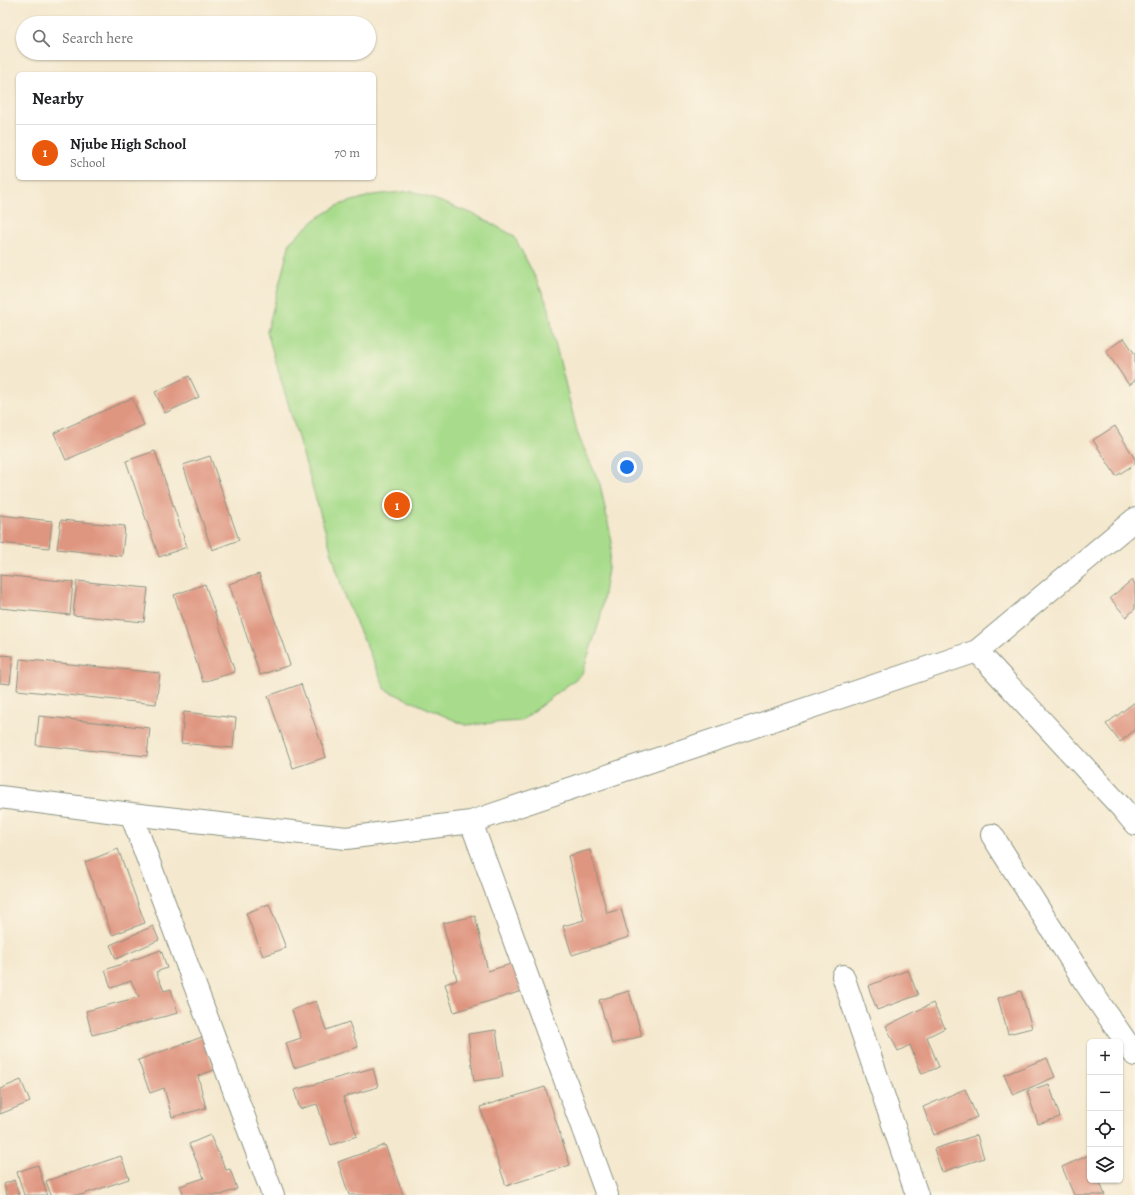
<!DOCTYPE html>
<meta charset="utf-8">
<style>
:root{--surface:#fff;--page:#f2f2f2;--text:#202124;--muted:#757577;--line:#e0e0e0;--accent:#ea580c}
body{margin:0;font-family:Alegreya,serif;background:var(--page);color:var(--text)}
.controls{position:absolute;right:12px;bottom:12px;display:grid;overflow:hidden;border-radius:6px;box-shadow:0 1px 3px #0004}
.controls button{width:36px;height:36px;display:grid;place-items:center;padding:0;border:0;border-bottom:1px solid var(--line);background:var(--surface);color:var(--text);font:20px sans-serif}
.you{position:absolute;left:627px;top:467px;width:14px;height:14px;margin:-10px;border:3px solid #fff;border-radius:50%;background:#1a73e8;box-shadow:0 0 0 6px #1a73e833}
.badge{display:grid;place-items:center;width:26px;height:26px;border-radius:50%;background:var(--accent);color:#fff;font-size:13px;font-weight:700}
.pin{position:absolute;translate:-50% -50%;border:2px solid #fff;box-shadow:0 1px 4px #0006}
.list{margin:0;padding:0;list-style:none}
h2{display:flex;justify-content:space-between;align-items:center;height:52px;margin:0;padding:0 16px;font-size:17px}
h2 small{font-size:13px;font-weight:400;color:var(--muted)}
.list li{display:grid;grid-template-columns:26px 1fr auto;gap:12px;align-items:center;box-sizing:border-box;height:56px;padding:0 16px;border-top:1px solid var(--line)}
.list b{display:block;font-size:15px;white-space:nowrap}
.list p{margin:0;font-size:13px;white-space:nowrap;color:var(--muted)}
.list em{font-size:13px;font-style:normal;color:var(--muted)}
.icon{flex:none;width:22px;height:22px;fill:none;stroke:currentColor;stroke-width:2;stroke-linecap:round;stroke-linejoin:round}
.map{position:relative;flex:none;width:1135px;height:1195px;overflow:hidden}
.search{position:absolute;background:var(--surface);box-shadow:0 1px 3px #0004;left:16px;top:16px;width:360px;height:44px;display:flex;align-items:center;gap:10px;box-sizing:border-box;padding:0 14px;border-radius:22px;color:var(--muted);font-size:15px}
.panel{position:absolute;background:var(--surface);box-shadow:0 1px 3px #0004;left:16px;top:72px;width:360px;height:108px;border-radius:6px}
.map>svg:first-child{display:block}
.green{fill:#a8dc8c;stroke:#648c60}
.building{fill:#df9681}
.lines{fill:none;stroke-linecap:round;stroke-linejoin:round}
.minor-casing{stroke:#8a9281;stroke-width:24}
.minor{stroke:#fff;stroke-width:22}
</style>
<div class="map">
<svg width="1135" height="1195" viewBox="0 0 1135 1195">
<rect width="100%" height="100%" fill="#fcf5e5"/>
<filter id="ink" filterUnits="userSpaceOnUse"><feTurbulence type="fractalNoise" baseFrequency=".025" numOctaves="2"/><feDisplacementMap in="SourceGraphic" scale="8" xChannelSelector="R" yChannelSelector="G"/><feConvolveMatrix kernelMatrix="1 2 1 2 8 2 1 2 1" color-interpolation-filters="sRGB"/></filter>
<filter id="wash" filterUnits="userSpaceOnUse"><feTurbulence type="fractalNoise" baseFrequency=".012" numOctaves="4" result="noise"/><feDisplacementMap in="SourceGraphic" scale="16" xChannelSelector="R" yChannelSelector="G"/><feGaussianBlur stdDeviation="0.9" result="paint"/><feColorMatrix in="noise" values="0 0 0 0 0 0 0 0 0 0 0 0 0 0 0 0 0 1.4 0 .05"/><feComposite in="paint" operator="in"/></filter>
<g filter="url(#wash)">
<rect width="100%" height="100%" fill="#f4e8ce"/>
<path class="green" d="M412,191L476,215L514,236L535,277L549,308L553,334L578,435L600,484L612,542L600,620L582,674L521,721L465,725L386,690L345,598L267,332L290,242L316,219L339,205L373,195Z"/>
<g id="blocks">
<path class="building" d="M1124,338L1135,354V381L1129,385L1106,351Z
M189,376L199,397L165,413L155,392Z
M132,398L144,425L66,460L54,433Z
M1115,426L1135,459V464L1116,476L1093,440Z
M155,451L187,547L159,557L126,461Z
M210,456L239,540L212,550L183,465Z
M0,515L52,521L49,548L0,543Z
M61,520L125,526L122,556L57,549Z
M259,574L290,665L260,675L229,584Z
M0,575L73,582L70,615L0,608Z
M1132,580L1135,584V609L1126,617L1110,598Z
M77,581L148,588L144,622L73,615Z
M205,584L235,672L203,682L174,595Z
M0,655L13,656L10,684L0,683Z
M20,659L160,673L156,704L17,690Z
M301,684L326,757L293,768L268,696Z
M1135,702V730L1120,742L1106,724Z
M184,712L236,718L233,748L181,743Z
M39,716L150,728L147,756L36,745Z
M118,849L145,923L112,935L85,862Z
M590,850L607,913L621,909L629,937L572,955L563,926L584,920L568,856Z
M269,904L286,948L263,956L246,913Z
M475,916L488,971L514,963L522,991L454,1012L445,984L457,980L443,923Z
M153,926L159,940L116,959L110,945Z
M161,950L167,968L156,972L164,991L171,989L178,1013L92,1035L86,1011L139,997L131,981L111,988L105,970Z
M908,970L918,995L877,1010L868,986Z
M629,991L642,1036L612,1044L599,1000Z
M1021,991L1032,1028L1008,1034L998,998Z
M316,1001L326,1030L349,1022L358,1047L294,1068L286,1043L301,1038L292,1010Z
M933,1003L945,1028L927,1037L939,1067L922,1074L910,1045L898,1051L886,1026Z
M496,1030L503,1077L474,1081L468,1034Z
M202,1037L214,1070L198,1076L206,1108L172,1117L164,1088L150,1093L138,1060Z
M1047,1058L1055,1077L1013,1095L1004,1075Z
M373,1068L378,1087L343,1097L357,1136L331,1145L317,1104L300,1109L294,1090Z
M21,1080L30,1102L0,1114V1089Z
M1049,1084L1060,1117L1038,1124L1027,1091Z
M545,1087L570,1165L506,1186L480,1107Z
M965,1089L977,1117L934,1135L923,1107Z
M210,1135L226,1170L230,1169L237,1189L221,1195H184L180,1186L204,1178L189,1144Z
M977,1135L984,1158L942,1172L934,1149Z
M385,1145L403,1195H349L338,1162Z
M1089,1155L1090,1180H1099L1105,1195H1074L1062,1167Z
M121,1156L129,1179L81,1195H51L46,1181Z
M38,1165L47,1195H24L17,1172Z
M14,1180L19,1195H7L4,1184Z"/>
</g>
</g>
<g filter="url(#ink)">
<use href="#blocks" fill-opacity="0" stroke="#8a9281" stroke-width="1"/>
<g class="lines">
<g class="minor-casing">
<path id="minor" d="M977,651L1122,808L1135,824
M0,797L131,814L346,838L471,822L977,651L1135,519
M131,814L273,1195
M471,822L607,1195
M992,835L1085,982L1135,1055
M843,976L917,1195"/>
</g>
<use href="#minor" class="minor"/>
</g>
</g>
</svg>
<div class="controls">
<button>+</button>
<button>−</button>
<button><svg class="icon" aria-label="locate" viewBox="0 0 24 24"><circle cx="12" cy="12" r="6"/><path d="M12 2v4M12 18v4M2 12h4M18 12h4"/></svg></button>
<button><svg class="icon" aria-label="layers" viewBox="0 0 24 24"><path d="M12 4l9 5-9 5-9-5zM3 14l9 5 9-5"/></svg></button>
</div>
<div class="you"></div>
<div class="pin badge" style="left:397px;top:505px">1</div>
<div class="search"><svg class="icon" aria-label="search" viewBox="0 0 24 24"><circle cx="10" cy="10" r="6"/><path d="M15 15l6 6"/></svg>Search here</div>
<section class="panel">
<h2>Nearby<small></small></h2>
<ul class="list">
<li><span class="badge">1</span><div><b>Njube High School</b><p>School</p></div><em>70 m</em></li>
</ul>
</section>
</div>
